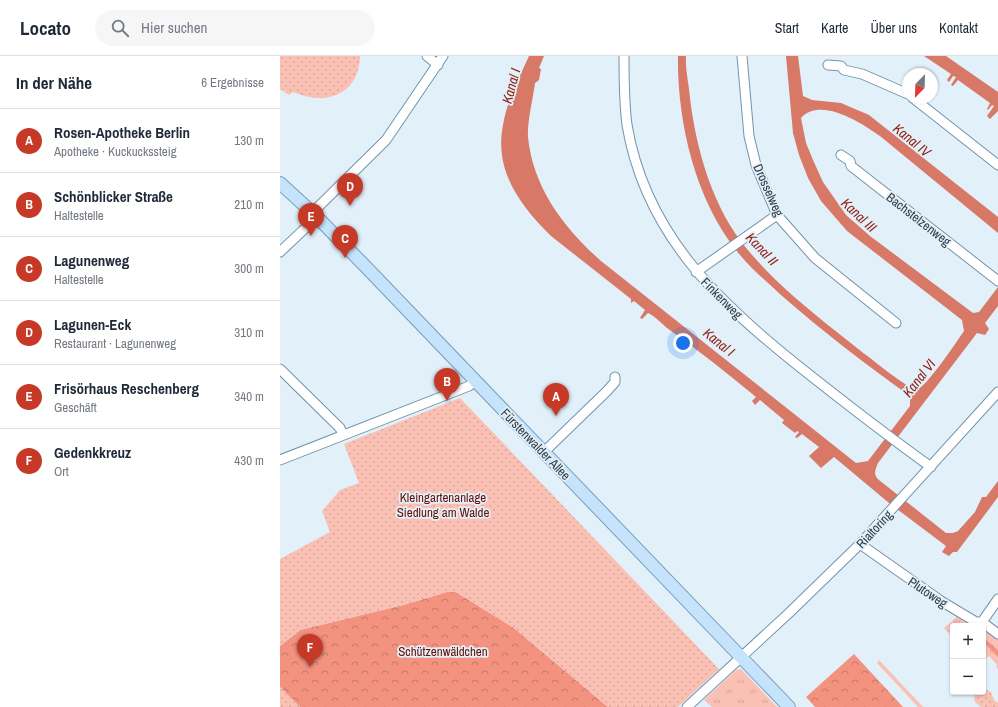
<!DOCTYPE html>
<html lang="de">
<meta charset="utf-8">
<style>
:root{--surface:#fff;--page:#f6f6f7;--text:#1f2937;--muted:#747a83;--line:#e0e1e3;--accent:#c53926}
body{margin:0;font-family:"Archivo Narrow",sans-serif;background:var(--page);color:var(--text)}
.controls{position:absolute;right:12px;bottom:12px;display:grid;overflow:hidden;border-radius:4px;box-shadow:0 1px 3px #0004}
.controls button{width:36px;height:36px;display:grid;place-items:center;padding:0;border:0;border-bottom:1px solid var(--line);background:var(--surface);color:var(--text);font:20px sans-serif}
.compass{position:absolute;left:622px;top:12px;width:36px;height:36px;border-radius:50%;background:var(--surface);box-shadow:0 1px 3px #0004;rotate:203deg}
.you{position:absolute;left:403px;top:287px;width:14px;height:14px;margin:-10px;border:3px solid #fff;border-radius:50%;background:#1a73e8;box-shadow:0 0 0 6px #1a73e833}
.badge{display:grid;place-items:center;width:26px;height:26px;border-radius:50%;background:var(--accent);color:#fff;font-size:13px;font-weight:700}
.pin{position:absolute;translate:-50% -33px;filter:drop-shadow(0 1px 2px #0008)}
.pin::after{content:'';position:absolute;top:21px;width:14px;height:12px;background:inherit;clip-path:polygon(0 0,100% 0,50% 100%)}
.list{margin:0;padding:0;list-style:none}
h2{display:flex;justify-content:space-between;align-items:center;height:52px;margin:0;padding:0 16px;font-size:17px}
h2 small{font-size:13px;font-weight:400;color:var(--muted)}
.list li{display:grid;grid-template-columns:26px 1fr auto;gap:12px;align-items:center;box-sizing:border-box;height:64px;padding:0 16px;border-top:1px solid var(--line)}
.list b{display:block;font-size:15px;white-space:nowrap}
.list p{margin:0;font-size:13px;white-space:nowrap;color:var(--muted)}
.list em{font-size:13px;font-style:normal;color:var(--muted)}
.icon{flex:none;width:22px;height:22px;fill:none;stroke:currentColor;stroke-width:2;stroke-linecap:round;stroke-linejoin:round}
.map{position:relative;flex:none;width:718px;height:651px;overflow:hidden}
header{display:flex;align-items:center;gap:24px;box-sizing:border-box;height:56px;padding:0 20px;background:var(--surface);border-bottom:1px solid var(--line)}
header strong{font-size:19px}
nav{display:flex;gap:22px;margin-inline-start:auto;font-size:14px}
.search{width:280px;height:36px;background:var(--page);display:flex;align-items:center;gap:10px;box-sizing:border-box;padding:0 14px;border-radius:22px;color:var(--muted);font-size:15px}
main{display:flex}
aside{flex:1;background:var(--surface)}
.map>svg:first-child{display:block}
.grass{fill:url(#grass-tufts)}
.forest{fill:url(#forest-crowns)}
.park{fill:url(#park-dots)}
.pitch{fill:#fbc0b4}
.water{fill:#d87867}
.lines{fill:none;stroke-linecap:round;stroke-linejoin:round}
.minor-casing{stroke:#7493aa;stroke-width:11}
.major-casing{stroke:#789db9;stroke-width:14}
.minor{stroke:#fff;stroke-width:9}
.major{stroke:#c5e3fa;stroke-width:12}
.labels{text-anchor:middle;stroke-width:3.5;stroke-linejoin:round;paint-order:stroke}
.street-label{font-size:13px;fill:#303d47;stroke:#e2f0fa}
.park-label{font-size:13px;fill:#670f05;stroke:#e2f0fa}
.water-label{font-size:14px;font-style:italic;fill:#911e0f;stroke:#e2f0fa}
</style>
<header>
<strong>Locato</strong>
<div class="search"><svg class="icon" aria-label="search" viewBox="0 0 24 24"><circle cx="10" cy="10" r="6"/><path d="M15 15l6 6"/></svg>Hier suchen</div>
<nav><a>Start</a><a>Karte</a><a>Über uns</a><a>Kontakt</a></nav>
</header>
<main>
<aside>
<h2>In der Nähe<small>6 Ergebnisse</small></h2>
<ul class="list">
<li><span class="badge">A</span><div><b>Rosen-Apotheke Berlin</b><p>Apotheke · Kuckuckssteig</p></div><em>130 m</em></li>
<li><span class="badge">B</span><div><b>Schönblicker Straße</b><p>Haltestelle</p></div><em>210 m</em></li>
<li><span class="badge">C</span><div><b>Lagunenweg</b><p>Haltestelle</p></div><em>300 m</em></li>
<li><span class="badge">D</span><div><b>Lagunen-Eck</b><p>Restaurant · Lagunenweg</p></div><em>310 m</em></li>
<li><span class="badge">E</span><div><b>Frisörhaus Reschenberg</b><p>Geschäft</p></div><em>340 m</em></li>
<li><span class="badge">F</span><div><b>Gedenkkreuz</b><p>Ort</p></div><em>430 m</em></li>
</ul>
</aside>
<div class="map">
<svg width="718" height="651" viewBox="0 0 718 651">
<defs>
<pattern id="grass-tufts" width="24" height="20" patternUnits="userSpaceOnUse"><rect width="24" height="20" fill="#fbc0b4"/><path d="M3 7l-1-3M5 7V3M7 7l1-3M15 17l-1-3M17 17v-4M19 17l1-3" fill="none" stroke="#d7a69c"/></pattern>
<pattern id="forest-crowns" width="20" height="18" patternUnits="userSpaceOnUse"><rect width="20" height="18" fill="#f49280"/><path d="M2 6a3 3 0 1 1 6 0M12 15a3 3 0 1 1 6 0" fill="none" stroke="#c6786b"/></pattern>
<pattern id="park-dots" width="8" height="8" patternUnits="userSpaceOnUse"><rect width="8" height="8" fill="#fbc0b4"/><path d="M2 2h.1M6 6h.1" fill="none" stroke="#d7a69c" stroke-width="1.8" stroke-linecap="round"/></pattern>
</defs>
<rect width="100%" height="100%" fill="#e2f0fa"/>
<path class="grass" d="M679,559L700,570H689L682,564L687,570H673V581L664,572Z
M703,571L718,581V594L703,581Z
M703,586L718,601V613L716,611L717,609L709,600L703,605Z
M461,613L497,651H432L424,644L456,614Z"/>
<path class="forest" d="M167,536H176L234,572L328,651H20L0,631V590L20,574L123,549Z
M703,581L718,594V601L703,586Z
M574,598L623,651H535L526,641Z"/>
<path class="park" d="M0,0H80V1C78,40 45,50 13,36L9,39L0,33Z
M180,342L439,613L398,651H328L234,572L176,536H167L123,549L20,574L0,590V503L50,476L42,455L60,434L79,427L64,388Z
M0,631L20,651H0Z
M703,632L711,636L714,644L718,647V651H701L695,646L694,641L696,637L703,636Z"/>
<path class="pitch" d="M599,604L643,651H638L597,607Z"/>
<path class="water" d="M249,0H264L259,12L261,13L259,24L255,27C253,43 247,66 248,81C253,132 284,172 321,205L576,407L588,405L630,350V340C585,308 542,275 501,239C486,225 469,211 456,194C415,142 397,65 398,0H406C405,14 409,28 410,42C416,93 433,153 467,193C499,232 542,264 582,296C591,302 628,334 637,333C646,332 677,285 684,275L682,264L567,175L541,145L528,122L519,99L513,77L506,0H518L523,40L532,44L561,47L589,59L718,161V177L600,80C582,67 540,40 521,62L526,87L533,104L543,126L566,159L590,180L693,257L699,256L718,231V250L705,267L709,273L705,279L697,277L598,407C595,414 593,419 599,424L666,477H673L678,475L695,456L702,441H706L718,425V441L677,496H673L669,500L662,496L666,490L609,447L554,401L541,412L529,400L539,391L522,378L517,382L515,381L519,376L517,375L515,377L502,367L504,364L480,344L475,349L472,345L476,341C447,317 418,294 387,272C381,267 376,261 368,257L362,263L360,262L365,254L354,245L351,247V243L271,180C240,149 214,115 223,69C227,45 239,22 249,0Z
M644,0H666L718,36V55L710,63L707,60L714,50L712,49L708,54L707,53L710,47L678,24L673,30L671,29L676,21L673,20L669,26L667,24L671,18Z"/>
<g class="lines">
<g class="minor-casing">
<path id="minor" d="M147,0L158,9
M344,0C344,23 344,46 347,69C365,176 436,244 516,308C560,343 605,378 651,411
M462,0L469,80L476,109L497,159L535,202L616,267
M548,9L561,10L564,14L582,18L628,38
M633,42L718,109
M561,99L570,105L571,110L718,225
M32,157L106,84L163,0
M0,196L37,161
M416,216L497,159
M0,313L60,372L63,379
M264,396L327,335L335,326V321
M0,404L189,330L195,324
M580,488L661,545L696,566H702L718,578
M702,566L718,543
M407,651L509,557L580,488L718,336"/>
</g>
<g class="major-casing">
<path id="major" d="M0,127L37,161L85,210L509,651"/>
</g>
<use href="#minor" class="minor"/>
<use href="#major" class="major"/>
</g>
<g class="labels">
<g class="street-label">
<text transform="translate(489 134) rotate(66)" y="5">Drosselweg</text>
<text transform="translate(639 163) rotate(38)" y="5">Bachstelzenweg</text>
<text transform="translate(442 242) rotate(45)" y="5">Finkenweg</text>
<text transform="translate(256 388) rotate(46)" y="5">Fürstenwalder Allee</text>
<text transform="translate(594 473) rotate(-47)" y="5">Rialtoring</text>
<text transform="translate(648 536) rotate(34)" y="5">Plutoweg</text>
</g>
<g class="park-label">
<text x="163" y="446">Kleingartenanlage<tspan x="163" dy="15">Siedlung am Walde</tspan></text>
<text x="163" y="600">Schützenwäldchen</text>
</g>
<g class="water-label">
<text transform="translate(231 30) rotate(-75)" y="5">Kanal I</text>
<text transform="translate(632 84) rotate(39)" y="5">Kanal IV</text>
<text transform="translate(579 159) rotate(43)" y="5">Kanal III</text>
<text transform="translate(482 193) rotate(47)" y="5">Kanal II</text>
<text transform="translate(439 286) rotate(39)" y="5">Kanal I</text>
<text transform="translate(639 322) rotate(-52)" y="5">Kanal VI</text>
</g>
</g>
</svg>
<div class="controls">
<button>+</button>
<button>−</button>
</div>
<svg class="compass" viewBox="-18 -18 36 36"><path d="M0-13l5 13h-10z" fill="#e53935"/><path d="M0 13l5-13h-10z" fill="#747a83"/></svg>
<div class="you"></div>
<div class="pin badge" style="left:276px;top:360px">A</div>
<div class="pin badge" style="left:167px;top:345px">B</div>
<div class="pin badge" style="left:65px;top:202px">C</div>
<div class="pin badge" style="left:70px;top:150px">D</div>
<div class="pin badge" style="left:31px;top:180px">E</div>
<div class="pin badge" style="left:30px;top:611px">F</div>
</div>
</main>
